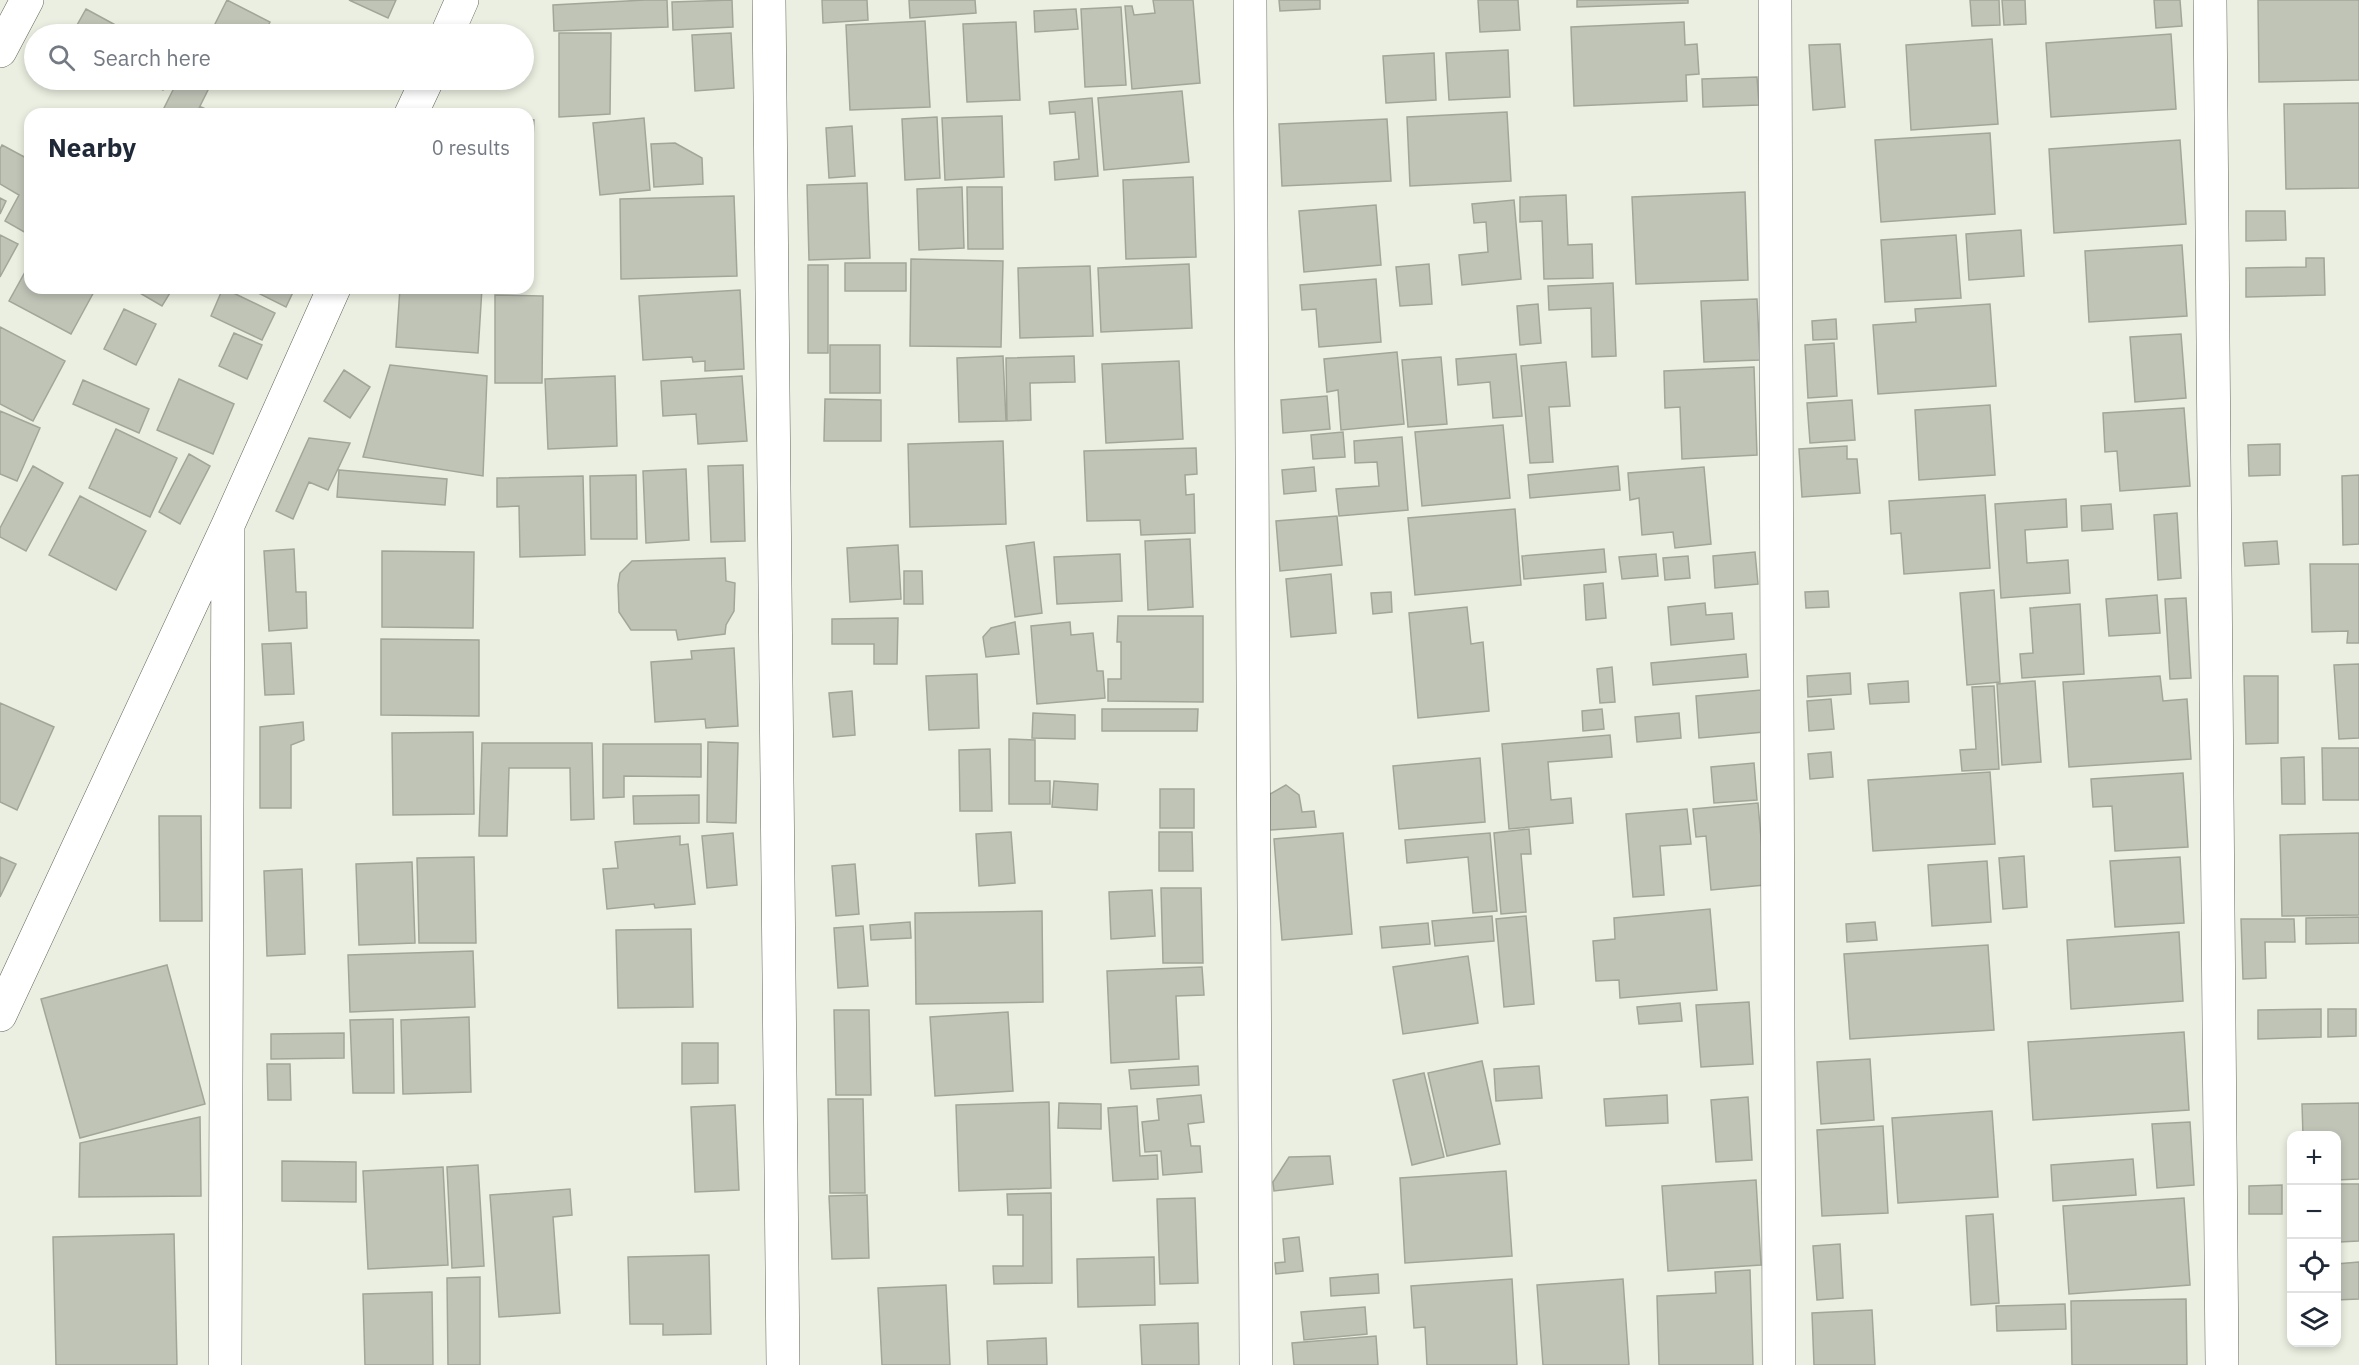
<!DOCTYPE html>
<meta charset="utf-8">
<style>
:root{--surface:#fff;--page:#f2f2f3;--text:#1f2937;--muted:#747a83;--line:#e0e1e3}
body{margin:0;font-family:"IBM Plex Sans",sans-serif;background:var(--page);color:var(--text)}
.controls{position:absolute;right:18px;bottom:18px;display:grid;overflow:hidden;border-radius:12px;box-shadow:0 3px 9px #0003}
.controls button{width:54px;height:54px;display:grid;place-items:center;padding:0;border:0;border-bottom:2px solid var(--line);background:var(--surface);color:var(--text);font:30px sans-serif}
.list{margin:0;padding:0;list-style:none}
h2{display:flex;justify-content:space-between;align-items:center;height:78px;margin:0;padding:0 24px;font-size:26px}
h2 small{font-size:20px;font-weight:400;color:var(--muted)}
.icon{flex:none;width:33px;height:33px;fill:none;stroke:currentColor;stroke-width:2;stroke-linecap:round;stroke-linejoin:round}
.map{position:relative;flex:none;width:2359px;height:1365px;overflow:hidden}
.search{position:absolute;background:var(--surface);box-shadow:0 3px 9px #0003;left:24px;top:24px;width:510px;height:66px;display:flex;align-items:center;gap:15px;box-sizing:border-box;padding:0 21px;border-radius:33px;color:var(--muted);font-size:22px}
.panel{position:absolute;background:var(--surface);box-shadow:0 3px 9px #0003;left:24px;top:108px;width:510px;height:186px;border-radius:18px}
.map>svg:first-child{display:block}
.building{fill:#c0c4b7;stroke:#a2a699;stroke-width:1.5}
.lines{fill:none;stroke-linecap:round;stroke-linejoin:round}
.street-casing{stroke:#616559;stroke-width:34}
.street{stroke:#fff;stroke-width:33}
</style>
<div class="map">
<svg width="2359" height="1365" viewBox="0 0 2359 1365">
<rect width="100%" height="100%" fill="#eaefe1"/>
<path class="building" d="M227,0L270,22L264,34H210Z
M349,0H396L388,18Z
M645,0H667L668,27L554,31L553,5Z
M732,0L733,27L673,30L672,2Z
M822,0H867L868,20L823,23Z
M909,0H975L976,13L910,18Z
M1153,0H1193L1200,83L1132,89L1125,6H1132L1134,15L1155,13Z
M1279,0H1320V9L1280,11Z
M1478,0H1518L1520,30L1480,32Z
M1577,0H1688V3L1577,7Z
M1970,0H1999L2000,25L1972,26Z
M2002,0H2025L2026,24L2004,25Z
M2154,0H2180L2182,26L2156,28Z
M2258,0H2359V80L2259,82Z
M1121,7L1126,85L1085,87L1081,9Z
M86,9L132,34H72Z
M1076,9L1078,29L1035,32L1034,11Z
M925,21L930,107L850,110L846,25Z
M1016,22L1020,100L967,102L963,24Z
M1684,22L1685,45L1697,44L1699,74L1686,75L1687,101L1574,106L1571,27Z
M559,33H611L610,114L559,117Z
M731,33L734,88L695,91L692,35Z
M2171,34L2176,109L2051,117L2046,43Z
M1992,39L1998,124L1911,130L1906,45Z
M1840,44L1845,107L1813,110L1809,45Z
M1508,50L1510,97L1449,100L1446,53Z
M1434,53L1436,100L1386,103L1383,56Z
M1757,77L1759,105L1703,107L1702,79Z
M144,80H168L163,90Z
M178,80H213L196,114H161Z
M225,80H242L239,86Z
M1182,91L1189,162L1104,170L1098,98Z
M1092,98L1098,176L1055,180L1054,162L1079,159L1075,112L1050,114L1049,102Z
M2359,103V188L2286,189L2284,104Z
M201,107L217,114H198Z
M1507,112L1511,181L1410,186L1407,117Z
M1002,116L1004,177L945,180L942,118Z
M937,117L940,178L905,180L902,119Z
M644,118L650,190L600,195L593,123Z
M528,119L534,120L529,209H528Z
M1387,119L1391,181L1282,186L1279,124Z
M852,126L855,176L829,178L826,128Z
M1990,133L1995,214L1881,222L1875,140Z
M2180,140L2186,224L2054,233L2049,149Z
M675,143L702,158L703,184L654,187L651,144Z
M2,145L30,160V225L26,233L5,221L19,195L0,184V149Z
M1193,177L1196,257L1126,259L1123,180Z
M867,183L870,258L809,260L807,185Z
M962,187L964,248L919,250L917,189Z
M967,187H1002L1003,249H968Z
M1745,192L1748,280L1636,284L1632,197Z
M1566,195L1568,245L1592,244L1593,278L1544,279L1542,221L1520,222V197Z
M734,196L737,276L621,279L620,199Z
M0,198L6,201L0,214Z
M1514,200L1521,279L1462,285L1459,255L1488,252L1486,222L1474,223L1472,204Z
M1376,205L1381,265L1304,272L1299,211Z
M2246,211H2285L2286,240L2246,241Z
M2021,230L2024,276L1969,280L1966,234Z
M0,235L18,244L0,277Z
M1956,235L1961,298L1885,302L1881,240Z
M2182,245L2187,316L2089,322L2085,251Z
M2306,258H2324L2325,295L2246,297V268L2306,267Z
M911,259L1003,261L1001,347L910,346Z
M30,263V288H96L71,334L9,301Z
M845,263H906V291H845Z
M1189,264L1192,328L1101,332L1098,268Z
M1429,264L1432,304L1400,306L1396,267Z
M808,265H828V353H808Z
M1090,266L1093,336L1020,338L1018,268Z
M1376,279L1381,342L1319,347L1316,309L1302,310L1300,285Z
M1613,283L1616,356L1592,357L1591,308L1549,310L1548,286Z
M140,288H173L162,306L138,292Z
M223,288L275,313L262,340L211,316Z
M248,288H295L286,307Z
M400,288H482L478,353L396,347Z
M740,290L744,369L705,371V361L693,362L692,357L643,360L639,296Z
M495,295L543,296L542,383H495Z
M1757,299L1760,360L1704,362L1701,301Z
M1538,304L1541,343L1520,345L1517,306Z
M1990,304L1996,386L1878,394L1873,325L1916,322L1915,309Z
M124,309L156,324L136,365L104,349Z
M1836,319L1837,339L1813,340L1812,321Z
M0,327L65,361L33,421L0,404Z
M234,333L262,345L247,379L219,366Z
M2181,334L2186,398L2135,402L2130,337Z
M1834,343L1837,396L1808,398L1805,345Z
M830,345H880V393H830Z
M1397,352L1404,424L1341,430L1338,390L1327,392L1324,359Z
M1516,354L1522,416L1493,418L1490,382L1458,385L1456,359Z
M1003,356L1006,421L959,422L957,358Z
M1074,356L1075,382L1030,383L1031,420L1007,421L1006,358Z
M1441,357L1447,424L1408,427L1402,360Z
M1179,361L1183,439L1106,443L1102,364Z
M1566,362L1570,406L1549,407L1553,462L1530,463L1521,366Z
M390,365L487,376L483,476L363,457Z
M1754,367L1757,455L1682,459L1680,407L1665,408L1664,371Z
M344,370L370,387L350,418L324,401Z
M615,376L617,446L548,449L545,379Z
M742,376L747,441L698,444L696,414L663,416L661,381Z
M179,379L234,404L213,454L157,430Z
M83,380L149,409L139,433L73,404Z
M1327,396L1330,429L1283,433L1281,400Z
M825,399L881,400V441H824Z
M1852,400L1855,440L1810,443L1807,403Z
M1990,405L1995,475L1919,480L1915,410Z
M2184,408L2190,486L2120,491L2117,451L2105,452L2103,413Z
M0,411L40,428L17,481L0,474Z
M1503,425L1510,498L1422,506L1415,432Z
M116,429L177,458L150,517L89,488Z
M1343,432L1345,457L1313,459L1311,435Z
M1402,437L1408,510L1339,516L1336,489L1379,486L1377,462L1355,463L1354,441Z
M309,438L350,443L328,490L309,482L293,519L276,511Z
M1003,441L1006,524L910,527L908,444Z
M2280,444V475L2249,476L2248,445Z
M1847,446V459H1857L1860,493L1802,497L1799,449Z
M1196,448L1197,474L1185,475L1186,495L1194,494L1195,533L1141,535L1140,520L1087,521L1084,451Z
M189,454L210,466L180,524L159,512Z
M743,465L745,541L711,542L708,466Z
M33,466L63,483L26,551L0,537V528Z
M1618,466L1620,490L1530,498L1528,475Z
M1314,467L1316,491L1284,494L1282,470Z
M1704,467L1711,544L1675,548L1673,532L1642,535L1639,498L1630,500L1628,473Z
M686,469L689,540L646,543L643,471Z
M339,470L447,479L445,505L337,497Z
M636,475L637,539H591L590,476Z
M2359,475V544L2343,545L2342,476Z
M583,476L585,555L520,557L519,506L497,507V478Z
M1985,495L1990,568L1904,574L1901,533L1891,534L1889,501Z
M80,496L146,531L116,590L49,555Z
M2066,499L2067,527L2025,530L2027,563L2068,560L2070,593L2001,598L1995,504Z
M2111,504L2113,529L2082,531L2081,506Z
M1515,509L1521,585L1415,595L1408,518Z
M2177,513L2181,578L2158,580L2154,515Z
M1337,516L1342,565L1280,571L1276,521Z
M1190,539L1193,607L1148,610L1145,541Z
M2277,541L2279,564L2245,566L2243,543Z
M1034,542L1042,613L1015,617L1006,546Z
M898,545L901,599L850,602L847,548Z
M294,549L296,592H306L307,628L269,631L264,551Z
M1604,549L1606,572L1524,579L1522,556Z
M382,551L474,552L473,628L382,627Z
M1755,552L1758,584L1715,588L1713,556Z
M1120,554L1122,601L1057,604L1054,557Z
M1656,554L1658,576L1622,579L1619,557Z
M1688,556L1690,578L1665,580L1663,558Z
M725,558L726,581L735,583L734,611L726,625L725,634L678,640L676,630H631L619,612L618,585L620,573L632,561Z
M2310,564H2359V643H2347L2348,631L2312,632Z
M904,571H922L923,604H904Z
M1331,574L1336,633L1291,637L1286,579Z
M1603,583L1606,618L1586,620L1584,585Z
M1994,590L2000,682L1967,685L1960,593Z
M1828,591L1829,607L1806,608L1805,592Z
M1391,592L1392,612L1373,614L1371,593Z
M2157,595L2160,633L2109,636L2106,599Z
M2186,598L2191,678L2170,679L2165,599Z
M1705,603L1706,615L1732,613L1734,639L1671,645L1668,607Z
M2080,604L2084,674L2022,678L2020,654L2033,653L2030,608Z
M1467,607L1471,644L1483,642L1489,711L1418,718L1409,613Z
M1118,616H1203V702L1108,701V679H1121V642H1117Z
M898,618L897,664H874V644H832V619Z
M1015,622L1019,654L986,657L983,637L991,628Z
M1070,622L1071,635L1093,633L1097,671H1103L1105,698L1037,704L1031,626Z
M381,639L479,640V716L381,715Z
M291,643L294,694L265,695L262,644Z
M734,648L738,726L706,728L705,719L655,722L651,662L692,659L691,651Z
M1746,654L1748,677L1653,685L1651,663Z
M2359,664V738L2339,739L2334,665Z
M1612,667L1615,702L1600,703L1597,669Z
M1850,673L1851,694L1808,697L1807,676Z
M977,674L979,728L929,730L926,676Z
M2160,676L2163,701L2187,699L2191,759L2069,767L2063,682Z
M2244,676H2278V743L2246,744Z
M1908,681L1909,702L1870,704L1868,684Z
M2035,681L2041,762L2002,765L1997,684Z
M1994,686L1999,769L1962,771L1960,750L1976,749L1972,687Z
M1761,690L1764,732L1699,738L1696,696Z
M852,691L855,735L833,737L829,693Z
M1831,699L1834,729L1809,731L1807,701Z
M0,703L54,727L17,810L0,802Z
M1102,709H1198L1197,731H1102Z
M1602,709L1604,729L1583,731L1582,711Z
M1033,713L1075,715V739L1032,738Z
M1679,713L1681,738L1637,742L1635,717Z
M303,722L304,740L291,745V808H260V727Z
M473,732L474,814L393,815L392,733Z
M1610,735L1612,757L1548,762L1551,800L1571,798L1573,823L1509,829L1502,744Z
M1009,739L1035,740V781H1050V804H1009Z
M708,742L738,743L736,823L707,822Z
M482,743H592L594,819L571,820L570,768H509L507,836H479Z
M603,744H701V777L624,776V797L603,798Z
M2322,748H2359V800H2323Z
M990,749L992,811H960L959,750Z
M1831,752L1833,777L1810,779L1808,754Z
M2304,757L2305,804H2282L2281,758Z
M1480,758L1485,822L1399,829L1393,766Z
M1754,763L1757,800L1714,803L1711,767Z
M1990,772L1995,844L1873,851L1868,780Z
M2183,773L2188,847L2115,851L2112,806L2093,807L2091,779Z
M1054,781L1098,784L1097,810L1052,807Z
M1286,785L1299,795L1302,812L1314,811L1316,827L1270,830V794Z
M1160,789H1194V828H1160Z
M699,795V823L634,824L633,796Z
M1758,803L1765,885L1711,890L1706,836L1696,837L1693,809Z
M1687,809L1691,844L1660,846L1664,895L1633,897L1626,814Z
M159,816H201L202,921H160Z
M1529,829L1531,854H1521L1526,912L1501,914L1494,833Z
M1011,832L1015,883L979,886L976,834Z
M1159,832H1192L1193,871H1159Z
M733,833L737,885L707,888L702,836Z
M1343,833L1352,934L1282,940L1274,839Z
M1490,833L1497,911L1473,913L1468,857L1407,863L1405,840Z
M2359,833V915L2282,916L2280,835Z
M680,836V845L688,844L695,904L655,908L654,904L607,909L603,869L618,868L615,842Z
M2024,856L2027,907L2003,909L1999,858Z
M0,857L16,864L0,897Z
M474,857L476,943H419L417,858Z
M2180,857L2184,923L2115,927L2110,861Z
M1987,861L1991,922L1932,926L1928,865Z
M412,862L415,943L359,945L356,864Z
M855,864L859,914L836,916L832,866Z
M302,869L305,954L267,956L264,871Z
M1161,888H1201L1203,963H1163Z
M1152,890L1155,936L1111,939L1109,892Z
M1710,909L1717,990L1620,998L1619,980L1596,981L1593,941L1615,939L1614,918Z
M1042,911L1043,1002L916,1004L915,913Z
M1492,916L1494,941L1435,946L1432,921Z
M1526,916L1534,1004L1504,1007L1496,919Z
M2359,917V943L2306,944V918Z
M2241,919H2294L2295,942H2265L2266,978L2243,979Z
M910,922L911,938L871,940L870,925Z
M1875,922L1877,940L1847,942L1846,924Z
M1428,923L1430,944L1382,948L1380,927Z
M863,926L868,986L838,988L834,928Z
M691,929L693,1007L618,1008L616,930Z
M2179,932L2183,1001L2071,1009L2067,940Z
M1988,945L1994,1030L1850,1039L1844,954Z
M473,951L475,1007L350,1012L348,955Z
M1468,956L1478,1023L1403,1034L1393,967Z
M167,965L205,1104L80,1138L41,999Z
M1202,967L1204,995L1176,996L1179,1059L1111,1063L1107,971Z
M1749,1002L1753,1064L1701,1067L1696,1005Z
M1680,1003L1682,1021L1639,1024L1637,1007Z
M2321,1009V1037L2258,1039V1010Z
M2328,1009H2356V1036L2328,1037Z
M834,1010H869L871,1095H836Z
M1008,1012L1013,1091L935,1096L930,1017Z
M469,1017L471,1092L403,1094L401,1020Z
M393,1019L394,1093H353L350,1020Z
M2184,1032L2189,1110L2033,1120L2028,1042Z
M344,1033V1058L271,1059V1034Z
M682,1043H718V1083L682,1084Z
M1870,1059L1874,1120L1821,1124L1817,1062Z
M1482,1061L1500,1144L1447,1156L1428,1073Z
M267,1064H290L291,1100H268Z
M1198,1066L1199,1085L1131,1089L1129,1070Z
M1539,1066L1542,1098L1496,1101L1494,1069Z
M1424,1073L1444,1157L1412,1165L1393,1080Z
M1201,1095L1204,1122L1188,1124L1191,1146H1200L1202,1172L1163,1175L1161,1151L1145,1152L1142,1122L1159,1120L1157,1099Z
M1667,1095L1668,1123L1606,1126L1604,1099Z
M1748,1097L1752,1160L1716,1162L1711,1100Z
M828,1099H863L865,1193H830Z
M1049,1102L1051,1188L959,1191L956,1105Z
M1059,1103L1101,1104V1129L1058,1128Z
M2359,1103V1179L2336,1180V1136H2303L2302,1104Z
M735,1105L739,1190L695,1192L691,1107Z
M1137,1106L1140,1156L1157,1155L1158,1179L1113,1181L1108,1108Z
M1992,1111L1998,1197L1898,1203L1892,1118Z
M200,1117L201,1196L79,1197L80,1143Z
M2190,1122L2194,1185L2157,1188L2152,1124Z
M1883,1126L1888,1213L1822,1216L1817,1130Z
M1330,1156L1333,1184L1274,1191L1273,1182L1289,1157Z
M2133,1159L2136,1195L2053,1201L2051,1165Z
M282,1161L356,1162V1202L282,1201Z
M478,1165L484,1266L452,1268L447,1167Z
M443,1167L448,1265L368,1269L363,1171Z
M1506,1171L1512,1256L1405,1263L1400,1178Z
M1756,1180L1761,1265L1668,1271L1662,1186Z
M2336,1184H2359V1241L2340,1242V1212H2336Z
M2282,1185V1214H2249V1186Z
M570,1189L572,1215L553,1217L560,1313L499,1317L490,1195Z
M1051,1193L1052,1283L994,1284L993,1266H1023V1215H1008L1007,1194Z
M867,1195L869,1258L832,1259L829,1196Z
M1195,1198L1198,1283L1160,1284L1157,1199Z
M2184,1198L2190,1285L2069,1294L2063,1206Z
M1993,1214L1999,1303L1971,1305L1966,1216Z
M174,1234L177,1365H56L53,1237Z
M1299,1237L1303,1271L1276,1274L1275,1263L1285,1262L1283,1239Z
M1840,1244L1843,1298L1817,1300L1813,1246Z
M709,1255L711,1334L663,1335V1324H630L628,1257Z
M1154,1257L1155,1305L1078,1307L1077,1259Z
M2359,1262V1299L2336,1300V1264Z
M1750,1270L1753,1365H1659L1657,1296L1716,1293L1715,1272Z
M1378,1274L1379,1293L1331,1296L1330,1278Z
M480,1277V1365H448L447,1278Z
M1512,1279L1517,1365H1427L1425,1327L1414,1328L1411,1286Z
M1623,1279L1629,1365H1543L1537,1285Z
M946,1285L950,1365H882L878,1288Z
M432,1292L433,1365H365L363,1294Z
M2186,1299L2187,1365H2072L2071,1301Z
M2065,1304L2066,1329L1997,1331L1996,1306Z
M1365,1307L1367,1334L1304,1340L1301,1312Z
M1872,1310L1875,1365H1814L1812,1313Z
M1198,1323L1199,1365H1142L1140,1325Z
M1376,1336L1378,1365H1294L1292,1343Z
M1046,1338L1047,1365H988L987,1341Z"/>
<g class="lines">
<g class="street-casing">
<path id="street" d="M769,0L783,1365
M1250,0L1256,1365
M1775,0L1779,1365
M2210,0L2222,1365
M447,34L462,0
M0,51L27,0
M411,114L427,80
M0,1015L228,525L334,288
M225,1365L228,525"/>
</g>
<use href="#street" class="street"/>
</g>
</svg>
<div class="controls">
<button>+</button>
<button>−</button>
<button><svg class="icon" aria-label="locate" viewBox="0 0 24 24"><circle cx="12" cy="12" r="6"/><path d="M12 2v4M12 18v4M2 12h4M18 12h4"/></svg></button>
<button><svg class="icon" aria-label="layers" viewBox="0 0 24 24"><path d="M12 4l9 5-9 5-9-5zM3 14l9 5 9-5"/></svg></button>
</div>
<div class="search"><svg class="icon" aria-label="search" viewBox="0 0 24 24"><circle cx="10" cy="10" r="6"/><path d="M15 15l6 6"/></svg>Search here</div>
<section class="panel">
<h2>Nearby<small>0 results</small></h2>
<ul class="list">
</ul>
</section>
</div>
